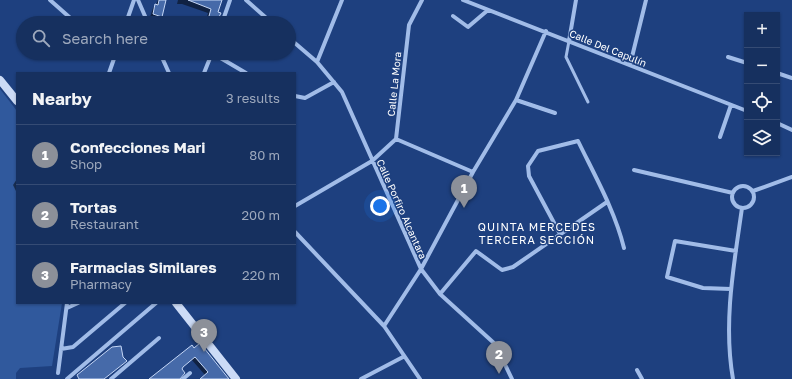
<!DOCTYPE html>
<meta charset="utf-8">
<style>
:root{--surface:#16305f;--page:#233c68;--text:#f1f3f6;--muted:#9ea9bd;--line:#354b74;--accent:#8c9099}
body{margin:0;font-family:"Golos Text",sans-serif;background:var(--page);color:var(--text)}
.controls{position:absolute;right:12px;top:12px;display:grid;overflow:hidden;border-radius:0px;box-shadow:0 1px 3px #0004}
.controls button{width:36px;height:36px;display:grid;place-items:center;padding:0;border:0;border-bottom:1px solid var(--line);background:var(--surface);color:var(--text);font:20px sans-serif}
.you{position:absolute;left:380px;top:206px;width:14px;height:14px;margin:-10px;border:3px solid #fff;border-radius:50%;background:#1a73e8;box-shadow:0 0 0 6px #1a73e833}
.badge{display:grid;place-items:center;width:26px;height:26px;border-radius:50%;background:var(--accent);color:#fff;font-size:13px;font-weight:700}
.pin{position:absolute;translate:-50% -33px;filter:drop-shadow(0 1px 2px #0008)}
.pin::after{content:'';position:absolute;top:21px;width:14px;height:12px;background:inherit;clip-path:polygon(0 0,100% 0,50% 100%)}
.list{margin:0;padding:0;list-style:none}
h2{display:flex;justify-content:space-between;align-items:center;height:52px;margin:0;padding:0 16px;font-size:17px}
h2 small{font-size:13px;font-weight:400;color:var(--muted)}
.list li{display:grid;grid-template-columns:26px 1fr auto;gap:12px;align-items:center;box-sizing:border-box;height:60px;padding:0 16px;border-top:1px solid var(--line)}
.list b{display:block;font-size:15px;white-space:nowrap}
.list p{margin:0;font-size:13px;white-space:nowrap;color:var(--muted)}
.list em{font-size:13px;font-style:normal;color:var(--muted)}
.icon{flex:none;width:22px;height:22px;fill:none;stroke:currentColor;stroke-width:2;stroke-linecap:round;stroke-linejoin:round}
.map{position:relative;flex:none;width:792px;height:379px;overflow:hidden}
.search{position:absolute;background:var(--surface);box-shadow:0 1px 3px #0004;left:16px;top:16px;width:280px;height:44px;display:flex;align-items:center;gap:10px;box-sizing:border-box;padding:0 14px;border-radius:22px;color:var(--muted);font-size:15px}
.panel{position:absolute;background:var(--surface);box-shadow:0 1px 3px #0004;left:16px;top:72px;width:280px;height:232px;border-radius:0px}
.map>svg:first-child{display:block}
.green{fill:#30599d}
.shadow{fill:#0007}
.building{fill:#466aa9;stroke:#c5d7f6}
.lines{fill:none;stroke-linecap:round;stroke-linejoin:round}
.lane{stroke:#a1bce8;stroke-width:3}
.street{stroke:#a1bce8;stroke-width:4}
.secondary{stroke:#ccdbf6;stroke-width:8}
.labels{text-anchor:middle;stroke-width:3;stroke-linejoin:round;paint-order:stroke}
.street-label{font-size:10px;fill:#fff;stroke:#1e407f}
.neighbourhood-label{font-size:11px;letter-spacing:1px;fill:#fff;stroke:#1e407f}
</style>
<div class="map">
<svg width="792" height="379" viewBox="0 0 792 379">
<rect width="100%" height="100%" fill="#1e407f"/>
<path class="green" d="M0,89L17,111V303H62L52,366L20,368L16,373V379H0Z"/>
<path class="shadow" d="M158,0H165L161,16L158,19L150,17L153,8L156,5Z
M178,0H221L216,12L218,19L214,23L206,20L208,13L182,4H177Z
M17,179V178V193L13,185Z
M192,346L229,379H202L205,375L191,359L182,367L178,379H150Z"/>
<path class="building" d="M159,0H166L162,17L153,14L155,4L158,5Z
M188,0H222L218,12L221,13L218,19L209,16L211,9Z
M200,343L229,379H200L208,372L195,357L183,367L182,369L185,373L180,379H149L192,345L194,348Z
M121,346L123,357L127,361L104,379H79L77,375L112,347Z"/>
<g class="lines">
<path class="lane" d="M569,41L566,57L588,102"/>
<path class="street" d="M50,0L76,23
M138,0L148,23
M246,0L272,23
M463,0L747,111
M453,16L468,27L488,10
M126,23L134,0
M222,23L230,0
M289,38L317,62L342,92L421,269L440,294L495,344L512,379
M569,41L576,0
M109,53L114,57
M160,53L169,73
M212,53L246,73
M728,57L747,63
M317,62L342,0
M630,65L646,0
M109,73L116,53
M204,73L212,53
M777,73L792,78
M295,96L305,98L334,82
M516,100L555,113
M777,123L792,130
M720,137L731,105
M396,139L473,172
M634,170L733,193
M732 197a11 11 0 1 1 22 0a11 11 0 1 1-22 0Z
M753,191L792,177
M295,206L372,161L396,139L409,25L422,0
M295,232L384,326L420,379
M560,234L529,176L528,166L538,151L578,141C595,176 615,211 624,248
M731,289L703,288L667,277L675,241L736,251
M440,294L476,251L502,270L513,267L607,202
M67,308L78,303
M384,326L421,269L473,172L516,100L546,31
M61,349L73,347L125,303
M637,370L642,379
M58,373L67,303
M67,379L156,303
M111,379L159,338
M183,379L190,373
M361,379L403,357
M733,379C723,323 734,264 742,208"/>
<path class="secondary" d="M0,80L17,101
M176,303L236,379"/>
</g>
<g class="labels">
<g class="street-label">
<text transform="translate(608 48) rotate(22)" y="4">Calle Del Capulín</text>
<text transform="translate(394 84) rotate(-84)" y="4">Calle La Mora</text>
<text transform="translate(402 209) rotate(66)" y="4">Calle Porfiro Alcantara</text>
</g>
<g class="neighbourhood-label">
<text x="537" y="231">QUINTA MERCEDES<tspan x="537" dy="13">TERCERA SECCIÓN</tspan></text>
</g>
</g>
</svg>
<div class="controls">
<button>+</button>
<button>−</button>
<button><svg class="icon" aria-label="locate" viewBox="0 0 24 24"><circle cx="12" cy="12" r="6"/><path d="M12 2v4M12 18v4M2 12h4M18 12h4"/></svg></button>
<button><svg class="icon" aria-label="layers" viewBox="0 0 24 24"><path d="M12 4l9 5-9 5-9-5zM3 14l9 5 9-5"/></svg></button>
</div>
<div class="you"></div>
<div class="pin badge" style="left:464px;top:208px">1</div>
<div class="pin badge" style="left:499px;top:374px">2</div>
<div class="pin badge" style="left:204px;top:352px">3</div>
<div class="search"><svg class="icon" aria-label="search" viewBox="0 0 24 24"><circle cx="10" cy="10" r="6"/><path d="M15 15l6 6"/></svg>Search here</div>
<section class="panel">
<h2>Nearby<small>3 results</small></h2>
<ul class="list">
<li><span class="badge">1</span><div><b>Confecciones Mari</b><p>Shop</p></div><em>80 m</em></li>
<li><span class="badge">2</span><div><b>Tortas</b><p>Restaurant</p></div><em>200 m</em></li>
<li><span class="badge">3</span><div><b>Farmacias Similares</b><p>Pharmacy</p></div><em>220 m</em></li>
</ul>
</section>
</div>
